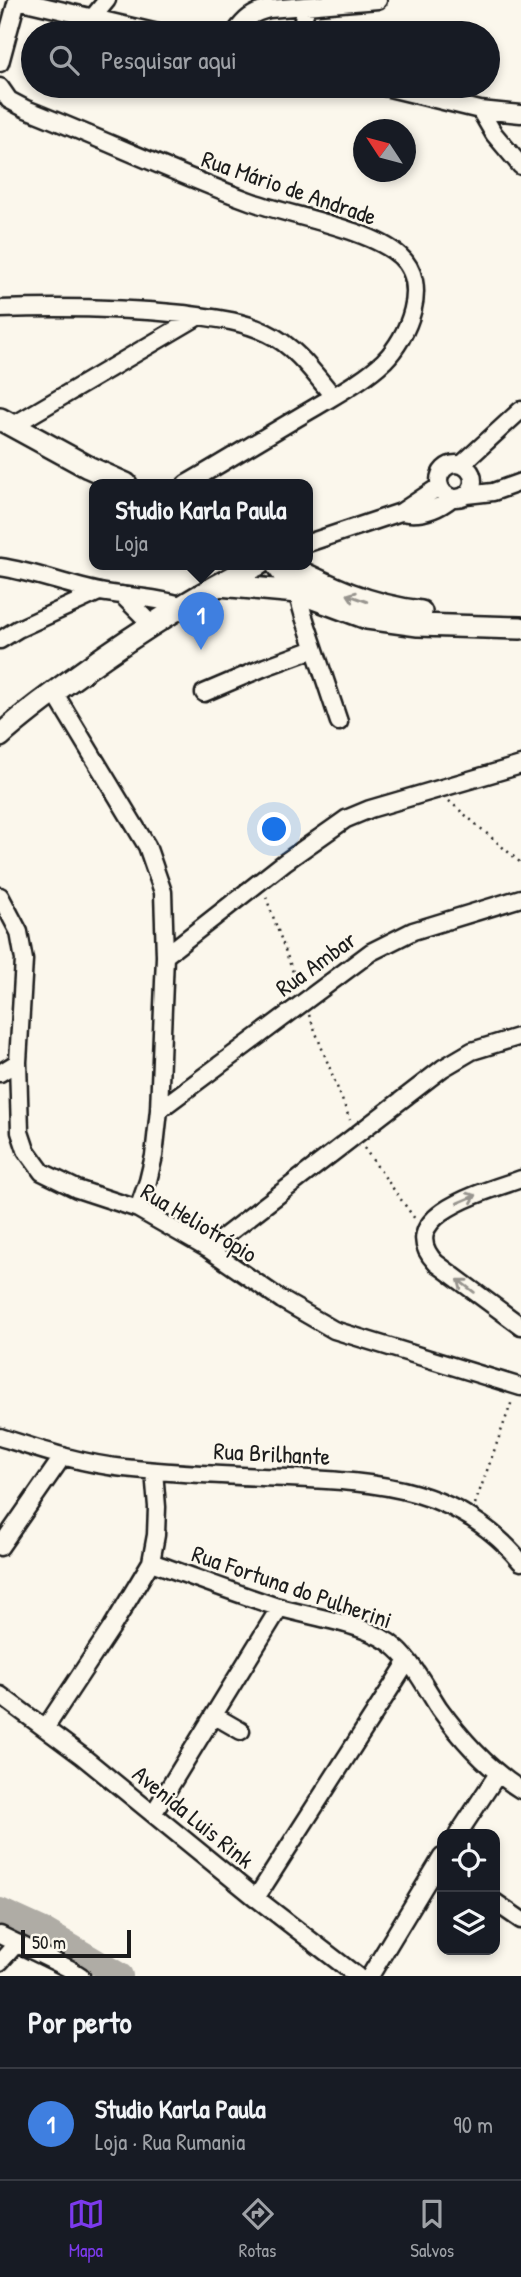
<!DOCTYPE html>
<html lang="pt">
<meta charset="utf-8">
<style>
:root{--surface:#171b24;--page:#20242c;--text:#f1f3f6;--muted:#9ea1a6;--line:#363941;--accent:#7c3aed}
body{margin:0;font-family:"Patrick Hand",sans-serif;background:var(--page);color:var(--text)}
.controls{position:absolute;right:21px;bottom:21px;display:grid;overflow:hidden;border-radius:14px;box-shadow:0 4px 10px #0003}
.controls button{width:63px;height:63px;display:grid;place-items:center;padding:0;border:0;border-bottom:2px solid var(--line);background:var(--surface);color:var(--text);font:35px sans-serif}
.compass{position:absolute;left:353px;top:119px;width:63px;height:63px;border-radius:50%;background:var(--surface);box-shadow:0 4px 10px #0003;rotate:306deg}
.scale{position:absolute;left:21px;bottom:18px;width:110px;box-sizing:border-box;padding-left:7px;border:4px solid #1c1c1c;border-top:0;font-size:19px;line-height:24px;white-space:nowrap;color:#1c1c1c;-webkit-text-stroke:5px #fbf7ec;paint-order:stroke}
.you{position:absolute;left:275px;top:830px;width:24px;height:24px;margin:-18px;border:5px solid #fff;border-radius:50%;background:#1a73e8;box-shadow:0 0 0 10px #1a73e833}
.badge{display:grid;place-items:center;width:46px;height:46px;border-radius:50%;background:var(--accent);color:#fff;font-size:23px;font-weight:700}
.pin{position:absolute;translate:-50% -58px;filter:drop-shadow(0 2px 4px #0008)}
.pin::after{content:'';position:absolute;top:37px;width:24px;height:21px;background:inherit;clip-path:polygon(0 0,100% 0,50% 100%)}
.popup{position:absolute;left:89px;top:479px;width:224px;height:91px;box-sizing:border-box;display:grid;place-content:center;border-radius:14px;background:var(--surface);filter:drop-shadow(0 2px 5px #0005);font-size:23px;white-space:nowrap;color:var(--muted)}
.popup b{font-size:26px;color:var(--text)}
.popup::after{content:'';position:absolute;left:50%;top:100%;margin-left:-14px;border:14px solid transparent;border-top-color:var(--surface)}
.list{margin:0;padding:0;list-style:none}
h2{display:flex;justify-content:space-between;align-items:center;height:91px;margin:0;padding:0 28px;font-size:30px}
h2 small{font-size:23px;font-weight:400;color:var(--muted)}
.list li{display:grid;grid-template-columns:46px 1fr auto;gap:21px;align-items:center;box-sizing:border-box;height:112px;padding:0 28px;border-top:2px solid var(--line)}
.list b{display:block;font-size:26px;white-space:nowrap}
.list p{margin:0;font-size:23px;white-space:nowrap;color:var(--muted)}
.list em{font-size:23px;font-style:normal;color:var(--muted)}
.icon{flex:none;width:38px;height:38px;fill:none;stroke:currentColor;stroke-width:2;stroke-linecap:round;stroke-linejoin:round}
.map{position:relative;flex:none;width:521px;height:1976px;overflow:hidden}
.search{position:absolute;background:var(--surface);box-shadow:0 4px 10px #0003;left:21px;right:21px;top:21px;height:77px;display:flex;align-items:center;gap:18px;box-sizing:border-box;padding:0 24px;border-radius:38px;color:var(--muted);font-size:26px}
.sheet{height:203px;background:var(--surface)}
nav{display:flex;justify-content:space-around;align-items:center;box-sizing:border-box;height:98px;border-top:2px solid var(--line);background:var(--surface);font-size:19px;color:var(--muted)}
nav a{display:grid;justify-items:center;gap:4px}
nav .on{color:var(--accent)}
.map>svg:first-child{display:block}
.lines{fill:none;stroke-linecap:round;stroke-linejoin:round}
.river{stroke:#afaca5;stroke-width:26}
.minor-casing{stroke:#1c1c1c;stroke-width:21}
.major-casing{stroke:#1c1c1c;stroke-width:26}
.path{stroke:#1c1c1c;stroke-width:2.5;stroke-dasharray:2 5;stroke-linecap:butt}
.minor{stroke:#fbf7ec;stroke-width:16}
.major{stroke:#fbf7ec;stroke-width:21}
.oneway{stroke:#97948e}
.labels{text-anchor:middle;stroke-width:5;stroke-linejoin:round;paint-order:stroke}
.street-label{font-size:24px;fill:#1c1c1c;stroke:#fbf7ec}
</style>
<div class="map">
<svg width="521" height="1976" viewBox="0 0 521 1976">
<rect width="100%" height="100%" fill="#fbf7ec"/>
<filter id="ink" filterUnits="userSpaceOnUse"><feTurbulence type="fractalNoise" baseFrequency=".0143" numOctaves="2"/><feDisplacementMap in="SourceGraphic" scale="14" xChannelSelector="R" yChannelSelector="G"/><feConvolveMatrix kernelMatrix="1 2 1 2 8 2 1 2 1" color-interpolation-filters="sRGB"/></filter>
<g filter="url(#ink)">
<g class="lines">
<path class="river" d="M0,1911L44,1931L120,1976"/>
<g class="minor-casing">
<path id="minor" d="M17,0L158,33
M93,17L107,0
M235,33C245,19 252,13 269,9L378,0
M299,33L307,7
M0,63L17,0
M381,86L480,110L521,114
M0,87L9,100L26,109C100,138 172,172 247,200C288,216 369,228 400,256C431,284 408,337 384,361C364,380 337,394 314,408C271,433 229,459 186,484
M480,110L494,134L521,166
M0,309C61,307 122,308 183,314C212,318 241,320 267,333C295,346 314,373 333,396
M12,426L199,316
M439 481a17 17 0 1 1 34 0a17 17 0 1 1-34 0Z
M461,465L521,410
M466,495L493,492L521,482
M401,512C421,516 437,510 452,498
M308,543L401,512L440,486
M0,567C34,572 66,585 100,592C127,597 154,597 180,605
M297,592L304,617L339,722
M122,595L151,624
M0,640L18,629L99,592
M54,692L147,846L163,892L165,956L159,1110L154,1156L148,1181L138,1209
M204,693L265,667L314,649
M0,896L19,932L24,960L18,1062L20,1132L26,1150L42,1172L77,1189L138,1209L208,1249L282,1300L334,1330L521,1387
M165,956L285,862L346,819L370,809L521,765
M0,1073L18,1062
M159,1110L371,952L413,931L521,898
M521,1179C491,1190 390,1215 436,1263L521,1326
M208,1249L443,1068L472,1051L521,1036
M0,1437C41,1450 82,1464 124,1468C179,1474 234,1476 289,1478C379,1482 459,1487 521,1562
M0,1547L63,1456
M151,1562C194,1577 237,1594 281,1608C315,1618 370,1624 396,1648C414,1664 426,1688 439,1708C462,1740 488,1769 521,1790
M0,1695L82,1756L256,1898L357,1976
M215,1716L241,1731
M46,1727L112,1627L151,1562L156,1535L157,1507L154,1471
M153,1814L280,1607
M458,1834L497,1775
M256,1898L408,1661
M495,1902L521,1920
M0,1935L70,1969L81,1976
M0,1962L17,1943
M370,1976L442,1857"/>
</g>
<g class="major-casing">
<path id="major" d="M0,419L88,467L126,484
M276,564L297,592L367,618L418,625L521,628
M284,564C330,587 369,606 421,612
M219,585L297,592
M0,736C25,713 53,693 81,673C138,632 196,595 259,564"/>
</g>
<path class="path" d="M449,801L521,863
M266,897L298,986
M309,1015L350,1120
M364,1148L415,1219
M475,1504L512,1401"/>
<use href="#minor" class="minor"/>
<use href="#major" class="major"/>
</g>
<defs><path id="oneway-shaft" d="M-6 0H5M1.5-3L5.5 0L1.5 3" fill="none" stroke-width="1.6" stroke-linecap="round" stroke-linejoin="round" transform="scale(1.75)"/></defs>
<g class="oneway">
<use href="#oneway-shaft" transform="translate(357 598) rotate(-160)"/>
<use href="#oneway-shaft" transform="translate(467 1199) rotate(-23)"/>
<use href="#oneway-shaft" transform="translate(466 1286) rotate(-143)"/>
</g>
</g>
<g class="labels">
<g class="street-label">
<text transform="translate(289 188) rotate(19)" y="8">Rua Mário de Andrade</text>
<text transform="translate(316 964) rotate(-36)" y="8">Rua Ambar</text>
<text transform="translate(199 1223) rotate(31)" y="8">Rua Heliotrópio</text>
<text transform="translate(272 1454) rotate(3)" y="8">Rua Brilhante</text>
<text transform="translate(292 1587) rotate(19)" y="8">Rua Fortuna do Pulherini</text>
<text transform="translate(193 1817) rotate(39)" y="8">Avenida Luis Rink</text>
</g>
</g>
</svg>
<div class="controls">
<button><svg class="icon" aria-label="locate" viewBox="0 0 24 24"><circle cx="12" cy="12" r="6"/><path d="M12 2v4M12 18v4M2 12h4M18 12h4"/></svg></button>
<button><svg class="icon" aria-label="layers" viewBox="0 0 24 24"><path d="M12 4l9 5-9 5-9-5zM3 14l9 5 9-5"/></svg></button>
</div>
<svg class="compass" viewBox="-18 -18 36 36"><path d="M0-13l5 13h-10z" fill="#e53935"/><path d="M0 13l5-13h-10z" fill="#9ea1a6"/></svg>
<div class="scale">50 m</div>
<div class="you"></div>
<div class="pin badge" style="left:201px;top:650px;background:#3f7fe0">1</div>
<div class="popup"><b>Studio Karla Paula</b>Loja</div>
<div class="search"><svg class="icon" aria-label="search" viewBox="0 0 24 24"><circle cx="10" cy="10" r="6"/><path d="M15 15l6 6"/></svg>Pesquisar aqui</div>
</div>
<section class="sheet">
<h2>Por perto<small></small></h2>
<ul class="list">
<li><span class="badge" style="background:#3f7fe0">1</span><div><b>Studio Karla Paula</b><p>Loja · Rua Rumania</p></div><em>90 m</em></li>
</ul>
</section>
<nav>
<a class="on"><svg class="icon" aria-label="map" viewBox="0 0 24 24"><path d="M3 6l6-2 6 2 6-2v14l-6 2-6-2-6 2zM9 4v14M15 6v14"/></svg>Mapa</a>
<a><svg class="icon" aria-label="directions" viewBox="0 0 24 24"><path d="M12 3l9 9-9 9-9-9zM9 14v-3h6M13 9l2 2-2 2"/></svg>Rotas</a>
<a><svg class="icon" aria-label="saved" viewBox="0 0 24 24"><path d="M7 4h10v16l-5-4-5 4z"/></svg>Salvos</a>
</nav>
